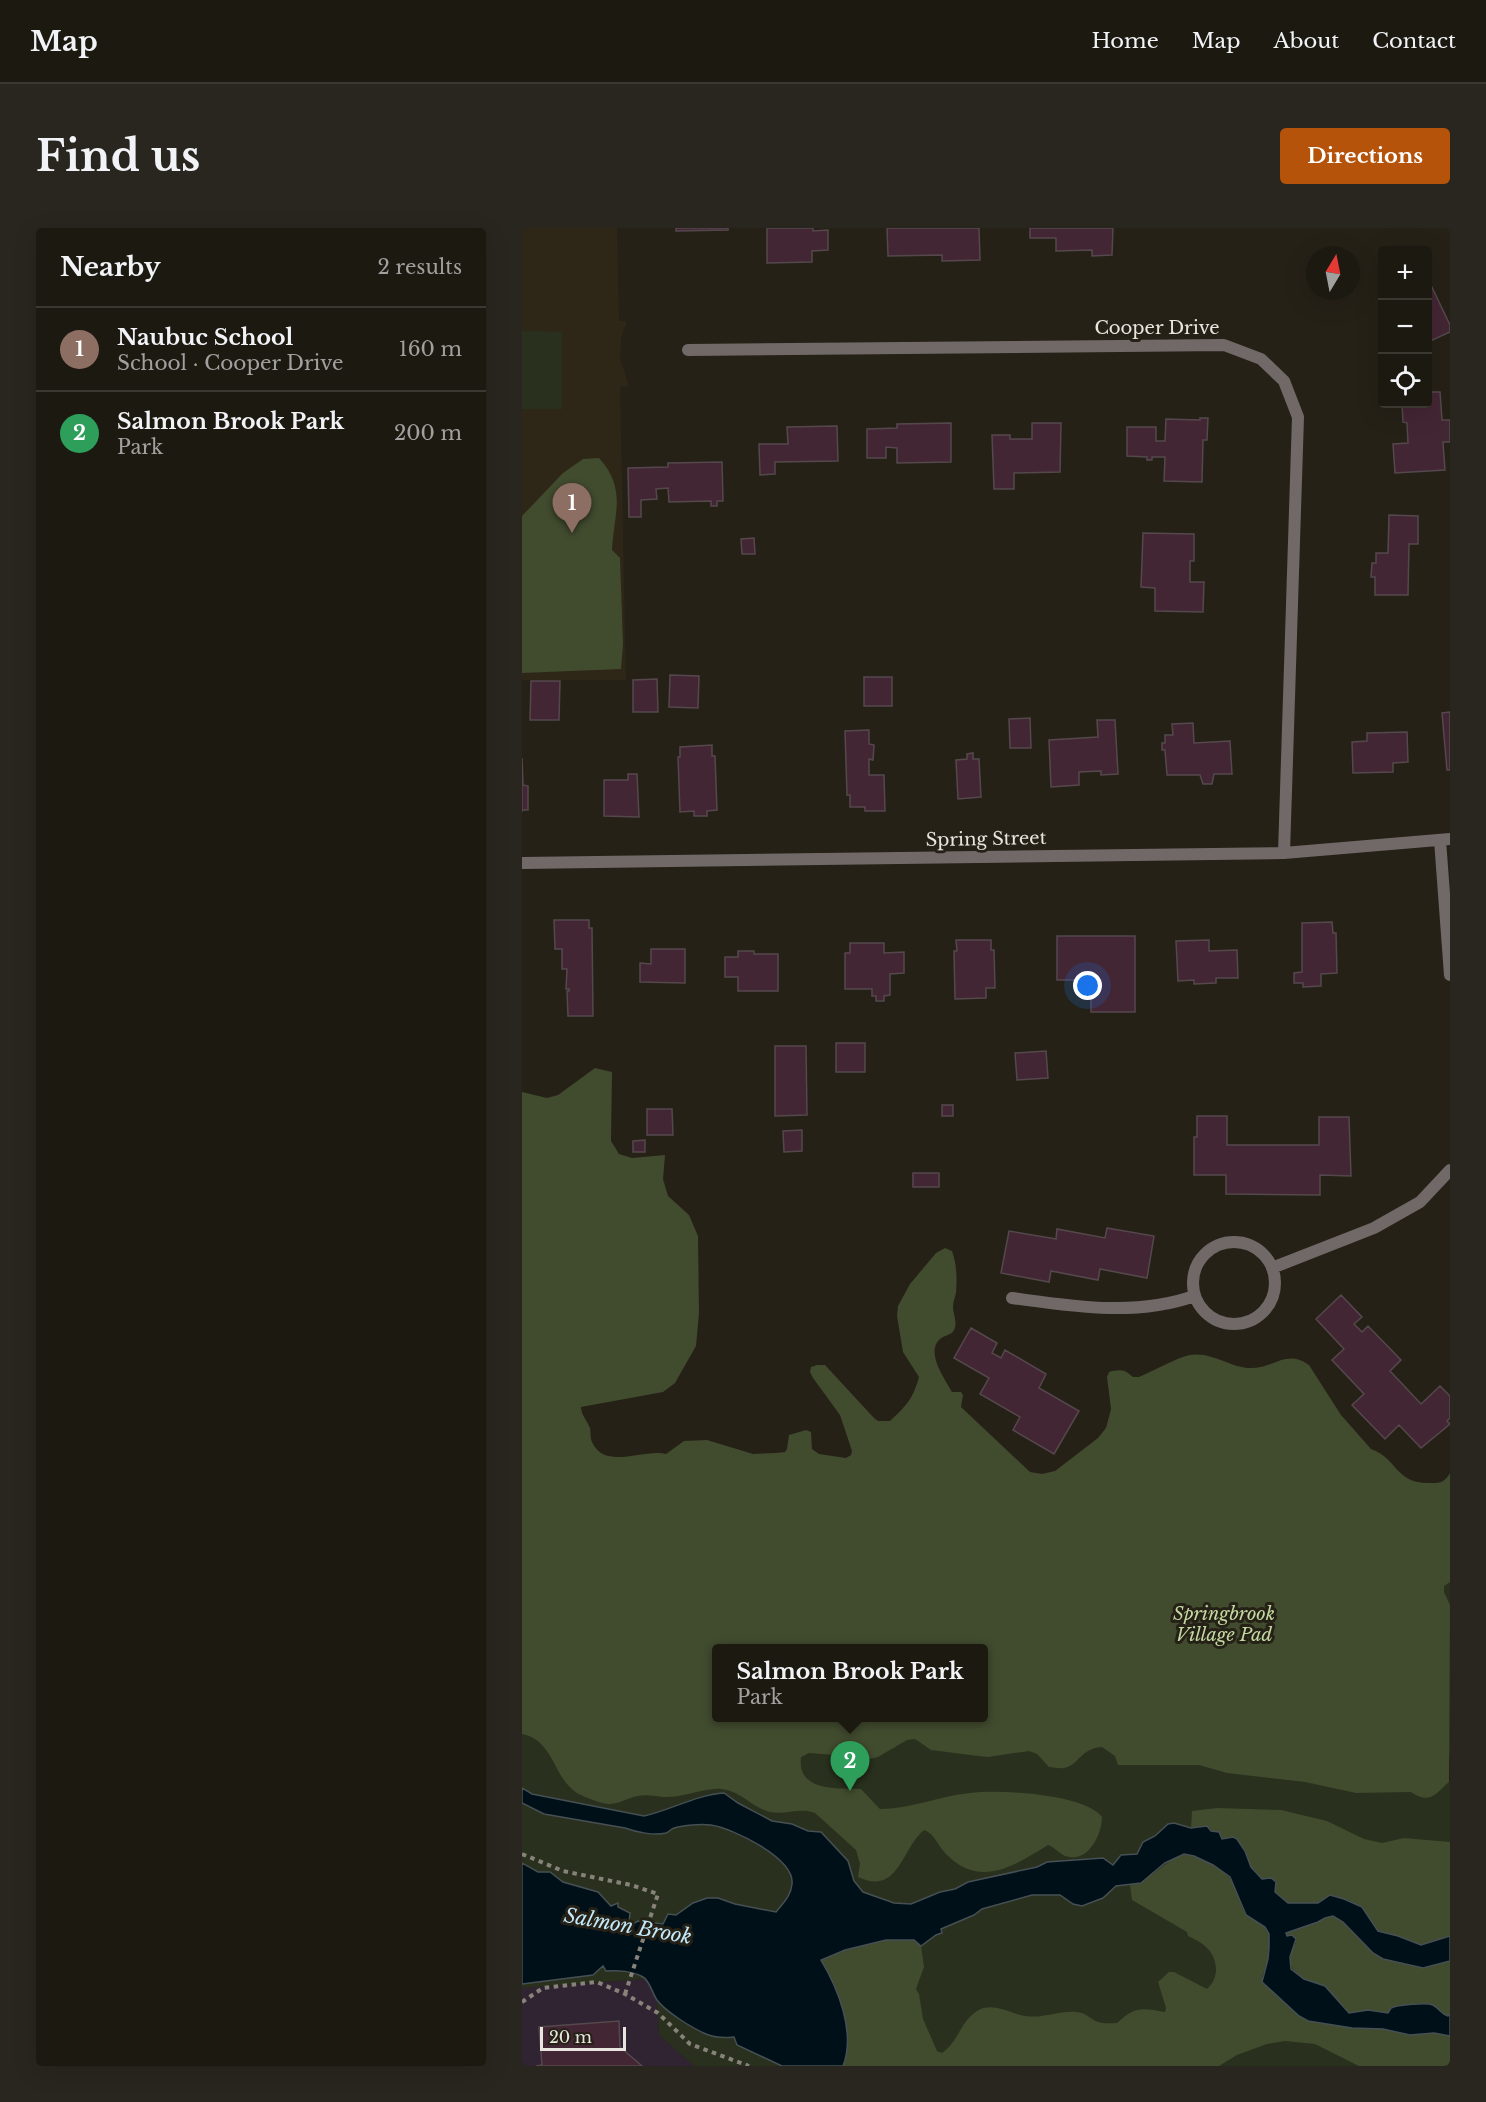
<!DOCTYPE html>
<meta charset="utf-8">
<style>
:root{--surface:#1c1911;--page:#29261f;--text:#f1f3f6;--muted:#a0a09f;--line:#3a3831;--accent:#b45309}
body{margin:0;font-family:"Libre Baskerville",serif;background:var(--page);color:var(--text)}
.controls{position:absolute;right:18px;top:18px;display:grid;overflow:hidden;border-radius:6px;box-shadow:0 6px 24px #0002}
.controls button{width:54px;height:54px;display:grid;place-items:center;padding:0;border:0;border-bottom:2px solid var(--line);background:var(--surface);color:var(--text);font:30px sans-serif}
.compass{position:absolute;left:784px;top:18px;width:54px;height:54px;border-radius:50%;background:var(--surface);box-shadow:0 6px 24px #0002;rotate:10deg}
.scale{position:absolute;left:18px;bottom:15px;width:86px;box-sizing:border-box;padding-left:6px;border:3px solid #e8e5df;border-top:0;font-size:16px;line-height:21px;white-space:nowrap;color:#e8e5df;-webkit-text-stroke:4px #262117;paint-order:stroke}
.you{position:absolute;left:566px;top:758px;width:21px;height:21px;margin:-15px;border:4px solid #fff;border-radius:50%;background:#1a73e8;box-shadow:0 0 0 9px #1a73e833}
.badge{display:grid;place-items:center;width:39px;height:39px;border-radius:50%;background:var(--accent);color:#fff;font-size:20px;font-weight:700}
.pin{position:absolute;translate:-50% -50px;filter:drop-shadow(0 2px 3px #0008)}
.pin::after{content:'';position:absolute;top:32px;width:21px;height:18px;background:inherit;clip-path:polygon(0 0,100% 0,50% 100%)}
.popup{position:absolute;left:190px;top:1416px;width:276px;height:78px;box-sizing:border-box;display:grid;place-content:center;border-radius:6px;background:var(--surface);filter:drop-shadow(0 2px 4px #0005);font-size:20px;white-space:nowrap;color:var(--muted)}
.popup b{font-size:22px;color:var(--text)}
.popup::after{content:'';position:absolute;left:50%;top:100%;margin-left:-12px;border:12px solid transparent;border-top-color:var(--surface)}
.list{margin:0;padding:0;list-style:none}
h2{display:flex;justify-content:space-between;align-items:center;height:78px;margin:0;padding:0 24px;font-size:26px}
h2 small{font-size:20px;font-weight:400;color:var(--muted)}
.list li{display:grid;grid-template-columns:39px 1fr auto;gap:18px;align-items:center;box-sizing:border-box;height:84px;padding:0 24px;border-top:2px solid var(--line)}
.list b{display:block;font-size:22px;white-space:nowrap}
.list p{margin:0;font-size:20px;white-space:nowrap;color:var(--muted)}
.list em{font-size:20px;font-style:normal;color:var(--muted)}
.icon{flex:none;width:33px;height:33px;fill:none;stroke:currentColor;stroke-width:2;stroke-linecap:round;stroke-linejoin:round}
.map{position:relative;flex:none;width:928px;height:1838px;overflow:hidden;border-radius:6px}
header{display:flex;align-items:center;gap:36px;box-sizing:border-box;height:84px;padding:0 30px;background:var(--surface);border-bottom:2px solid var(--line)}
header strong{font-size:28px}
nav{display:flex;gap:33px;margin-inline-start:auto;font-size:21px}
.intro{display:flex;align-items:center;justify-content:space-between;box-sizing:border-box;height:144px;padding:0 36px}
h1{margin:0;font-size:42px}
.button{padding:15px 27px;border-radius:6px;background:var(--accent);color:#fff;font-size:21px;font-weight:700}
main{display:flex;gap:36px;padding:0 36px}
aside{flex:1;background:var(--surface);border-radius:6px;box-shadow:0 6px 24px #0002}
.map>svg:first-child{display:block}
.commercial{fill:#302432}
.built{fill:#2e2717}
.green{fill:#29301d;fill-rule:evenodd}
.forest{fill:#414b2e;fill-rule:evenodd}
.water{fill:#001019;stroke:#465054;stroke-width:1.5}
.building{fill:#432633;stroke:#55484d;stroke-width:1.5}
.lines{fill:none;stroke-linecap:round;stroke-linejoin:round}
.path{stroke:#87837b;stroke-width:4;stroke-dasharray:4.5 4.5;stroke-linecap:butt}
.minor{stroke:#706968;stroke-width:12}
.labels{text-anchor:middle;stroke-width:6;stroke-linejoin:round;paint-order:stroke}
.street-label{font-size:18px;fill:#e8e5df;stroke:#262117}
.park-label{font-size:18px;font-style:italic;fill:#c3d9a1;stroke:#262117}
.water-label{font-size:20px;font-style:italic;fill:#c2e9fa;stroke:#262117}
</style>
<header>
<strong>Map</strong>
<nav><a>Home</a><a>Map</a><a>About</a><a>Contact</a></nav>
</header>
<div class="intro"><h1>Find us</h1><a class="button">Directions</a></div>
<main>
<aside>
<h2>Nearby<small>2 results</small></h2>
<ul class="list">
<li><span class="badge" style="background:#8d6e63">1</span><div><b>Naubuc School</b><p>School · Cooper Drive</p></div><em>160 m</em></li>
<li><span class="badge" style="background:#2e9e5b">2</span><div><b>Salmon Brook Park</b><p>Park</p></div><em>200 m</em></li>
</ul>
</aside>
<div class="map">
<svg width="928" height="1838" viewBox="0 0 928 1838">
<rect width="100%" height="100%" fill="#262117"/>
<path class="commercial" d="M124,1751L135,1772L137,1807L172,1838H0V1760Z"/>
<path class="built" d="M0,0H95L97,93H105L99,110L98,130L107,158L98,159L104,452H0Z"/>
<path class="green" d="M0,103L40,104V181H0Z
M928,1305V1524L924,1557L928,1553V1614H916L884,1838H172L137,1807L135,1772L124,1751L0,1760V1318L556,1309ZM194,1420H461V1490H194Z"/>
<path class="forest" d="M77,230C105,261 92,285 90,322L98,330L101,416L99,441L0,445V288L41,245L61,231Z
M73,840L90,844L89,913L97,926L110,930L143,927L141,951L146,968L167,987L176,1008L177,1085L174,1118L153,1155L141,1164L59,1179C59,1187 65,1192 68,1200C69,1205 68,1209 70,1214C83,1243 122,1220 144,1226L162,1213L185,1212L231,1226L254,1225L263,1224L265,1221L267,1207L284,1202L289,1204L290,1221L297,1226L324,1230L329,1227L330,1223L318,1187L291,1150L288,1144L289,1139L295,1137H303L352,1190L356,1193H368C384,1178 391,1171 397,1149L381,1124L375,1088L376,1078L388,1056L414,1025L423,1020L430,1023C435,1037 435,1050 434,1065C433,1069 431,1074 431,1079C431,1086 436,1095 432,1102C429,1108 421,1107 417,1112C404,1125 423,1151 430,1164H439L441,1167L439,1179L508,1244L520,1246L533,1243L576,1210L584,1200L589,1181L585,1149L587,1144C597,1141 603,1141 611,1149H617C631,1143 654,1130 668,1127C691,1123 709,1141 731,1140C753,1139 765,1121 787,1137L819,1187L849,1221C877,1231 872,1256 909,1255C919,1255 923,1254 928,1245V1354L922,1358V1364L928,1377L927,1554C912,1568 907,1576 889,1564L834,1565L783,1554L705,1545L677,1537H596L593,1528L580,1519C557,1521 558,1537 542,1540C537,1541 531,1539 527,1539L515,1526L507,1523L466,1529L456,1528L409,1522L393,1511L385,1512L356,1529L338,1533L312,1527L287,1525L279,1529C275,1564 315,1560 339,1561L358,1581C388,1581 417,1568 448,1565C474,1561 564,1566 580,1589C580,1606 567,1633 547,1629C539,1628 534,1620 526,1617C492,1638 458,1661 424,1626C416,1618 413,1606 402,1602C379,1621 377,1668 336,1649L338,1636L334,1622L293,1585C279,1579 263,1587 248,1584C229,1580 216,1559 193,1561C176,1562 161,1569 144,1569C134,1569 126,1566 116,1568C104,1570 93,1579 81,1575C73,1573 62,1569 55,1565C31,1550 32,1512 0,1506V864L25,870L36,867ZM194,1420H461V1490H194Z
M695,1580L759,1582L805,1593L842,1611L860,1615L882,1610L928,1614V1708L899,1717L876,1708L855,1703L840,1679L822,1671L796,1675H766L753,1664L749,1650L740,1651L729,1639L723,1623L711,1609L700,1611L685,1598L669,1600L670,1583Z
M662,1626C679,1629 704,1640 712,1657C716,1665 718,1679 724,1687C729,1692 738,1694 743,1700C754,1713 745,1735 740,1749L830,1800L861,1801L888,1807L912,1805L928,1808V1838H837L793,1816L763,1813L745,1816L715,1827L697,1838H321C333,1809 317,1756 298,1732L323,1722L364,1712H392L399,1718L402,1739L394,1761L397,1766L401,1791L415,1823L420,1825C437,1813 438,1794 455,1783C471,1773 488,1786 504,1788C523,1791 542,1780 560,1785C566,1787 570,1792 576,1794C582,1796 589,1795 595,1795C613,1778 620,1780 643,1784L644,1780L636,1754L647,1744H652L685,1761C700,1748 695,1725 679,1715C675,1712 670,1710 666,1708L665,1704L610,1672L608,1657C629,1653 642,1633 662,1626Z
M811,1688L821,1694L851,1725L861,1731L901,1740L928,1733V1786L926,1788C919,1786 917,1780 910,1777C903,1773 883,1778 874,1778L867,1785L846,1782L827,1785C818,1778 812,1767 804,1760C798,1755 788,1755 781,1751C767,1743 764,1728 774,1715L764,1708V1705Z"/>
<path class="water" d="M0,1560L10,1566L122,1588C149,1582 174,1567 202,1565L216,1575L250,1593L270,1596L286,1603L299,1604L326,1633L332,1653L341,1664L372,1675L389,1676L418,1664L433,1661L446,1654L515,1639L525,1634L581,1630L591,1637L599,1627L615,1626L621,1614L633,1608L646,1596L652,1595L669,1600L685,1598L689,1603L697,1604L700,1611L711,1609L715,1611L723,1623L729,1639L740,1651L749,1650L754,1654L753,1664L766,1675H796L808,1667L822,1671L840,1679L856,1703L876,1708L899,1717L928,1708V1733L901,1740L861,1731L851,1725L821,1694L811,1688L803,1690L796,1694L764,1705L765,1708L770,1707L774,1711L768,1729L769,1741L782,1751L803,1758L827,1785L846,1782L866,1785L869,1780C875,1777 905,1774 911,1777C918,1781 919,1786 926,1788L928,1786V1808L912,1805L888,1807L861,1801L830,1800L786,1793L777,1788L740,1754L746,1731L747,1720V1706L743,1699L724,1687L708,1649L691,1637L672,1628L662,1626L643,1635L619,1655L594,1658L581,1670L560,1678L551,1676L538,1667H510L460,1681L452,1687L419,1701L420,1705L414,1707L399,1718L392,1712H364L323,1722L299,1732C316,1760 334,1805 321,1838H260L215,1817L212,1809C203,1810 193,1810 184,1806C170,1800 144,1784 135,1772C130,1765 128,1753 121,1749C111,1743 95,1742 84,1743L81,1738L71,1747L0,1756V1635L16,1644H28L41,1654L76,1664L89,1678L96,1675V1679L108,1685L107,1694L109,1697L116,1693L141,1696L146,1686L154,1687L171,1675L185,1670H196L213,1676L254,1684C261,1675 269,1668 270,1656C273,1630 210,1600 189,1597C178,1596 162,1597 152,1600C149,1601 147,1604 144,1605C132,1608 114,1604 103,1600L22,1586L0,1575Z"/>
<path class="building" d="M154,0H206V2L154,3Z
M245,0H291V3L306,2V22L290,23V34L245,35Z
M365,0H457L458,32L420,33V27L366,28Z
M508,0H591L590,27L570,28V22L534,23V10H508Z
M907,53L928,97V104L906,114V54Z
M906,164H918L920,192H928V214H921L923,242L873,245L871,216L886,215L885,195L881,194L880,176H906Z
M678,190H686L685,212H681L680,254L642,253L643,229H630V232H625V229L605,228V199H634V213H643L644,191L678,192Z
M429,195V234L375,235V220L364,219V230H345V201L375,200V196Z
M510,195H539L538,244L492,245V261H472L470,207H488V211H510Z
M315,198L316,233L253,234V246L238,247L237,216H266L265,199Z
M200,234L201,273H195V278H189V273L147,274L146,260L134,261L135,271L119,272V289H107L106,240L146,239V235Z
M867,287L896,288V316H887L886,367H853V349H849L850,335H854V325H866Z
M621,305L672,306V333H668V354H682L681,384L633,383V360L619,359Z
M232,310L233,326H220L219,311Z
M148,447L177,448L176,480L147,479Z
M342,449H370V478H342Z
M135,451L136,484H111V452Z
M9,453H38L37,492H8Z
M928,484V542H925L920,485Z
M508,490L509,520H488L487,491Z
M575,492H593L596,546L579,547V543L557,544V557L529,559L527,512L576,509Z
M671,495L672,515L708,513L710,546H692L690,556H681L678,547H645L643,522H640V515H643V507H651L650,496Z
M347,502V516L352,517L351,532L347,531V547H362L363,583H343V579H328V567H325L323,503Z
M885,504L886,534L871,535V544L831,545L830,514L845,513V505Z
M190,517V528H193L195,582L185,583V588H172V583L158,584L156,529H158V519Z
M451,525V531H457L459,569L436,571L434,532L445,531V526Z
M0,530L1,557L6,558V582H0V584Z
M106,546H115L117,589L82,588V552H106Z
M32,692H67V700H70L71,788H46L45,763H47V761H44L45,741H40V721H33Z
M810,694L811,705H814L815,745L799,746V758L781,759V755H772V745L780,744V695Z
M535,708H613V784H569V752H535Z
M434,712H469V722H472L473,760H464V770L433,771L432,723H435Z
M687,712V723L715,722L716,750H694V755L672,756V752L656,753L654,713Z
M328,715H362V725L382,724V745L368,746V767L362,768V773H354V768H350V761H323V725H328Z
M129,721H163V755L118,754V735L129,736Z
M216,723H232V726H256V763H216V749H203V729H216Z
M314,815H343V844H314Z
M253,818H284L285,887L253,888Z
M524,823L526,850L495,852L493,825Z
M420,877H431V888H420Z
M125,881H150L151,907H125Z
M675,888H705V917H797V889H827L829,948L798,947V967L704,966V947H672V909H675Z
M280,902V923L262,924L261,903Z
M123,912V924H111V913Z
M391,945H417V959H391Z
M585,1000L632,1008L625,1050L578,1041L576,1052L529,1043L527,1054L479,1045L487,1003L534,1011L535,1001L583,1010Z
M819,1067L840,1089L832,1096L840,1104L846,1098L879,1132L868,1143L899,1176L918,1158L928,1168V1190L925,1193L928,1196L899,1220L877,1197L863,1211L830,1177L842,1166L810,1132L822,1121L794,1091Z
M449,1100L475,1115L470,1125L479,1130L483,1122L524,1146L517,1160L557,1183L532,1226L491,1202L498,1189L458,1166L467,1150L432,1130Z
M97,1793L98,1819L120,1838H14L20,1837L17,1799Z"/>
<g class="lines">
<path class="path" d="M0,1626L41,1643L109,1657L136,1666L103,1766
M0,1774L21,1760L75,1754L103,1766L136,1785L168,1816L227,1838"/>
<path class="minor" d="M166,122L702,117L739,131L762,153L776,189L762,625
M918,612L928,747
M0,635L762,625L928,611
M671 1055a41 41 0 1 1 82 0a41 41 0 1 1-82 0Z
M750,1040L852,1000L898,974L928,942
M490,1070C549,1078 614,1089 672,1068"/>
</g>
<g class="labels">
<g class="street-label">
<text x="635" y="106">Cooper Drive</text>
<text transform="translate(464 611) rotate(-1)" y="6">Spring Street</text>
</g>
<g class="park-label">
<text x="702" y="1392">Springbrook<tspan x="702" dy="21">Village Pad</tspan></text>
</g>
<g class="water-label">
<text transform="translate(106 1698) rotate(10)" y="7">Salmon Brook</text>
</g>
</g>
</svg>
<div class="controls">
<button>+</button>
<button>−</button>
<button><svg class="icon" aria-label="locate" viewBox="0 0 24 24"><circle cx="12" cy="12" r="6"/><path d="M12 2v4M12 18v4M2 12h4M18 12h4"/></svg></button>
</div>
<svg class="compass" viewBox="-18 -18 36 36"><path d="M0-13l5 13h-10z" fill="#e53935"/><path d="M0 13l5-13h-10z" fill="#a0a09f"/></svg>
<div class="scale">20 m</div>
<div class="you"></div>
<div class="pin badge" style="left:50px;top:305px;background:#8d6e63">1</div>
<div class="pin badge" style="left:328px;top:1563px;background:#2e9e5b">2</div>
<div class="popup"><b>Salmon Brook Park</b>Park</div>
</div>
</main>
